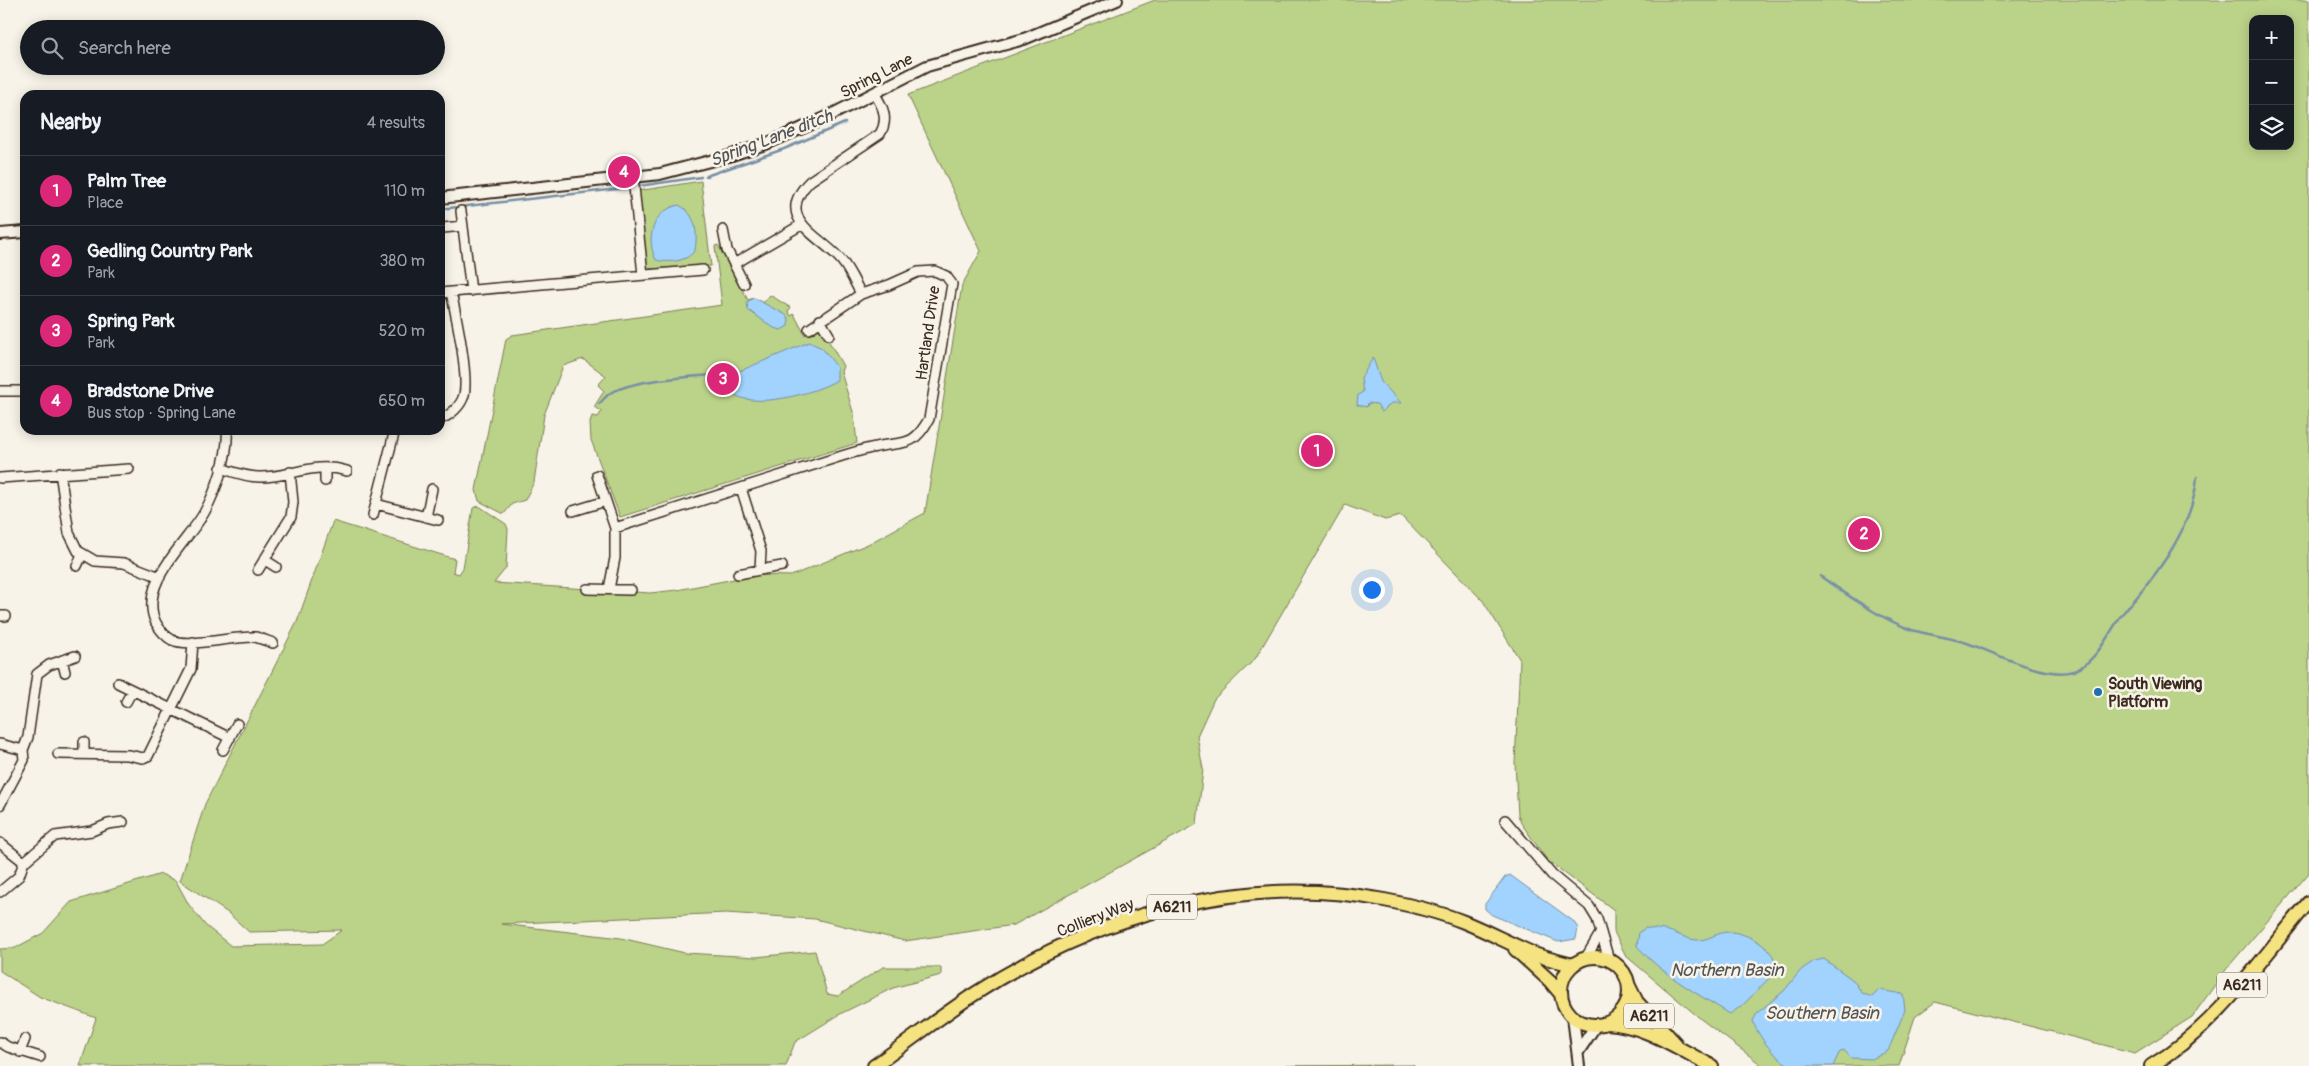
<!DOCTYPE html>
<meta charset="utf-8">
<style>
:root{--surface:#171b24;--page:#242831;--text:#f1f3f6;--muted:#9ea1a6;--line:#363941;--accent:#db2777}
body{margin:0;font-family:Pangolin,sans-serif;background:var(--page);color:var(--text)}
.controls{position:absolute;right:15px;top:15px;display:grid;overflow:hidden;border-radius:10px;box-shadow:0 2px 12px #0003}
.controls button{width:45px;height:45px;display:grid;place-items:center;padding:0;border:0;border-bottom:1px solid var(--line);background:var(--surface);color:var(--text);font:25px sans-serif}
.you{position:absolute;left:1371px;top:589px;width:18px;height:18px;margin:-12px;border:4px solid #fff;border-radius:50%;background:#1a73e8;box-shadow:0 0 0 8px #1a73e833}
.badge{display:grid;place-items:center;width:32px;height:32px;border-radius:50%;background:var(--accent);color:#fff;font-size:16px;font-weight:700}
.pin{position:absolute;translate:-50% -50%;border:2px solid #fff;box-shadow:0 1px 5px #0006}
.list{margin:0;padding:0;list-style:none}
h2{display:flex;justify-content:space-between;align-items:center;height:65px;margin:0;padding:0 20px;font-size:21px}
h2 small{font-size:16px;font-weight:400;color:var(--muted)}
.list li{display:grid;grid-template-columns:32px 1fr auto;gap:15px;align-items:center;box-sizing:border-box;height:70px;padding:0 20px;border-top:1px solid var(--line)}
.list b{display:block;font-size:19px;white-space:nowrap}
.list p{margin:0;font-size:16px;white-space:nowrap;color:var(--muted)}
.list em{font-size:16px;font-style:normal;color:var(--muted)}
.icon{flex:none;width:28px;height:28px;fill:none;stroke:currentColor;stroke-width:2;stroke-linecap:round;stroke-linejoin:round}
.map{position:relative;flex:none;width:2309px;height:1066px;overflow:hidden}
.search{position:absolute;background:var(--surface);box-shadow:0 2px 12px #0003;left:20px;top:20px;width:425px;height:55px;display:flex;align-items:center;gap:12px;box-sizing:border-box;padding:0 18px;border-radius:28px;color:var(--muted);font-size:19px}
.panel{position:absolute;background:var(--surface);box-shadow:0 2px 12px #0003;left:20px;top:90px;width:425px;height:345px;border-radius:15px}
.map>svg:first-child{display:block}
.green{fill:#bbd289;stroke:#7b7e54;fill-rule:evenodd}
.water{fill:#a1d3fe;stroke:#788fa4}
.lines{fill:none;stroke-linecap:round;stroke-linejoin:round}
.stream{stroke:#788fa4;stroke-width:2.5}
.minor-casing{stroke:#3b2a1e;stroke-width:12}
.tertiary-casing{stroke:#3b2a1e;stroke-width:14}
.primary-casing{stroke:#3b2a1e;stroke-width:16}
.minor{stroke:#f7f3e8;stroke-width:9}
.tertiary{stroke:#f7f3e8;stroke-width:10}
.primary{stroke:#f5e382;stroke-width:12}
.poi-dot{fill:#1f6fb2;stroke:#f7f3e8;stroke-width:2}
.labels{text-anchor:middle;stroke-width:5;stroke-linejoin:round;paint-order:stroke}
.shield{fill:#f7f3e8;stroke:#73665b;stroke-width:1}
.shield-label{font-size:15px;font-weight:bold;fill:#3b2a1e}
.street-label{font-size:16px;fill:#3b2a1e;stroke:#f7f3e8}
.poi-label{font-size:16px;font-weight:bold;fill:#3b2a1e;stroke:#f7f3e8;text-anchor:start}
.water-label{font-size:18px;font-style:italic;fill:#545456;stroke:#f7f3e8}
</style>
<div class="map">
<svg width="2309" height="1066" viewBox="0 0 2309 1066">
<rect width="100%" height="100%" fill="#f7f3e8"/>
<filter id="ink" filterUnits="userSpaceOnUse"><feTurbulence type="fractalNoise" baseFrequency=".02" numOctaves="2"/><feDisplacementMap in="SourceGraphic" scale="10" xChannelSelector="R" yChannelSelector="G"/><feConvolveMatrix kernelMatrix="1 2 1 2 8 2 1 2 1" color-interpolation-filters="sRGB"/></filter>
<g filter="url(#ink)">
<path class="green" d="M1155,0H2309V873L2228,967L2192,1017L2135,1053L1935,1002L1915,1017L1899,1066H1763L1702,1020L1626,956L1614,932V910L1547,860L1521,823L1518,815L1515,763L1520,660L1483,601L1401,516L1385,520L1345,505L1255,659L1214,699L1197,736L1203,769L1197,824L1014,925L905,941L815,919L726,913L501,924L621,938L685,953L756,957L815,951L827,994L838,996L883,967H941V975L893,988L842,1013L795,1042L786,1066H80L96,1018L40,997L0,971V949L15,948L43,933L71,902L161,874L176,881L189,905L206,926L231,946L322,944L342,930L249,932L228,913L180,881L205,804L297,622L333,521L455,559L453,572L459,574L463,568L473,508L479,506L506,524L508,529L506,568L494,583L650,593L677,590L755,575L791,576L868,544L925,513L962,285L981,251L908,95ZM2253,19H2290V146H2253Z
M701,181L711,266L647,269L645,267L637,191Z
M718,245L748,300L754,298L763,303L770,295L791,308L788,311L791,316L794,314L805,335L818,329L827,338L843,366L841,372L854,415L857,443L620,517L591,440L590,423L592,416L598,417L602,411L594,407L604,391L598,385L606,376L583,359L563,366L544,415L534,482L525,500L512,504L504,514L479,501L476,490L506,339L512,335L722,305L715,246Z
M1413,1065L1414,1066H1278Z"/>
<path class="water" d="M679,205C696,214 698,232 695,250C687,262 669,263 656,260C645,238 653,210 679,205Z
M754,298L786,315L789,319L788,326L781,330L774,328L748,310L747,302Z
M809,342L822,348L837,367V380C816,393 749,412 730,391V379L735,373Z
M1373,358L1381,382L1401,403H1391L1382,412L1377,404L1368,403L1367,407L1357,405L1358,395L1363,392L1361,378Z
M1510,875L1573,921L1578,928L1576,939L1558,942L1492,915L1485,909V904L1505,877Z
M1646,928C1653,929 1662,929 1669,931C1678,934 1689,940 1698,940C1709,940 1718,932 1728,932C1746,931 1780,950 1776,971L1744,1004L1730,1014C1698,994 1662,975 1637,946L1639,932Z
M1824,959L1853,980L1862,993L1872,997L1879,990L1903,994L1905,1010L1888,1051L1872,1059L1851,1058L1844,1050L1839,1053L1833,1066C1820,1066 1806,1066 1793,1066C1779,1064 1756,1034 1753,1021L1757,1013L1784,991L1801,970L1814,961Z"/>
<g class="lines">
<path class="stream" d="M706,176L784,149L845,123
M639,186L701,177
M440,209L627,188
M599,404C602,401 606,396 610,393C637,379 681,378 711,375
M1820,576C1849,596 1879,618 1912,630C1929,635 1947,637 1964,642C1993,651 2052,685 2080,668C2099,656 2108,635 2120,617C2125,610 2131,604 2137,597C2166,562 2193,523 2197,477"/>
<g class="minor-casing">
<path id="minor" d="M633,177L643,275
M461,211L471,291
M443,228L463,226
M723,230L727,250L744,284
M734,264L801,225
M440,293L703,270
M861,294C855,283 849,269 841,260C820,235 772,219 810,181L880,134C889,119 883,106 874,93
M820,320L829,335
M0,391H25
M440,419C450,416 461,406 464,395C469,374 456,315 451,292
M227,430C229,455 216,491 204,513C187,543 137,584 156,623C160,630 165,636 172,640C190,648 233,636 255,637C260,638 267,641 273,643
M221,468C233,472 246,477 259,477C290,478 313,461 347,471
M325,468V481
M60,472L69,533L78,551L95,561L124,563L160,577
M597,475L615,528V558L609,589
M0,478L129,469
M741,488L761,551L760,569
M376,504L438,520
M573,511L606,501
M373,515L395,430
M426,517L432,489
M615,528L845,455C855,452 865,449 876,447C904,441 913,448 929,419L952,284L946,276L935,271L918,272L889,285L861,294L809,329
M265,560L276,567
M77,566L82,555
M258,570L291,517L293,502L290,472
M738,574L782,566
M587,589L631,590
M0,616H6
M62,660L65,672
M118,683L230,738
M126,702L132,691
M0,744L23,750
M223,750L237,724
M84,753V742
M58,754L128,755L143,758L148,756L191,669L193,642
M0,805L24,760L23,750L28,737L37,674L49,665L75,656
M1505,820L1552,875L1589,906L1597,919L1609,960
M0,843L24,862
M0,892L19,876L24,862L55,836L92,831L108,824L123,822
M1585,959L1601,932
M0,1042L8,1047L40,1057
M20,1052L25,1039"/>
</g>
<g class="tertiary-casing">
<path id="tertiary" d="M440,198L660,174L729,156L768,143L823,119L927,66L1024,39L1117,0
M0,234L25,232
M1573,1017L1579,1066
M1578,1052L1596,1025"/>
</g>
<g class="primary-casing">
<path id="primary" d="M1515,949L1550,981L1561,994
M1561 991a34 34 0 1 1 68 0a34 34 0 1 1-68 0Z
M1629,986L1637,1002L1676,1044
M1607,1023C1646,1025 1678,1049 1712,1066
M874,1066C908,1042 941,1016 976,993C1095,916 1242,872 1384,900C1410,905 1439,912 1464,922C1489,932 1512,945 1537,955C1548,959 1561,962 1573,965
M2151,1066C2217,1026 2260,960 2309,902"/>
</g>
<use href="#minor" class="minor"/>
<use href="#tertiary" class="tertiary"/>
<use href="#primary" class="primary"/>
</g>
</g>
<circle class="poi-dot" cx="2098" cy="692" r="5"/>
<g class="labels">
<g class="shield">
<rect x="1147" y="894.5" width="50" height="25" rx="4"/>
<rect x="2217" y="972.5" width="50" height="25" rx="4"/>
<rect x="1624" y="1003.5" width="50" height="25" rx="4"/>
</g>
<g class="shield-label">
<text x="1172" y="912">A6211</text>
<text x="2242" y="990">A6211</text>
<text x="1649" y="1021">A6211</text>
</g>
<g class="street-label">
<text transform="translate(876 75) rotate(-27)" y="6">Spring Lane</text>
<text transform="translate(927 333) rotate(-82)" y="6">Hartland Drive</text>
<text transform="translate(1095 917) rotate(-21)" y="6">Colliery Way</text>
</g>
<g class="poi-label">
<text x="2108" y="689">South Viewing<tspan x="2108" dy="18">Platform</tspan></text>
</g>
<g class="water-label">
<text transform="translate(771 138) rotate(-21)" y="6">Spring Lane ditch</text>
<text x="1727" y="976">Northern Basin</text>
<text x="1822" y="1019">Southern Basin</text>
</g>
</g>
</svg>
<div class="controls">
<button>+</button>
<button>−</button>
<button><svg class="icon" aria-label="layers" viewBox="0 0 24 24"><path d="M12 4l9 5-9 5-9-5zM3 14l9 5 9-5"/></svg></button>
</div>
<div class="you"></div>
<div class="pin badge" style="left:1317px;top:451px">1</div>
<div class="pin badge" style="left:1864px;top:534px">2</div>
<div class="pin badge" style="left:723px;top:379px">3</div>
<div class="pin badge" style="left:624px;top:172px">4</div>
<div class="search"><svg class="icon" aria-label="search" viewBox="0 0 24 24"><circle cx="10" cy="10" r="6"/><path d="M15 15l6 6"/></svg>Search here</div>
<section class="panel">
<h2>Nearby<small>4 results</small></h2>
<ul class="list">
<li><span class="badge">1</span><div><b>Palm Tree</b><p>Place</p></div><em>110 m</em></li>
<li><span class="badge">2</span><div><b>Gedling Country Park</b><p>Park</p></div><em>380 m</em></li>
<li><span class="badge">3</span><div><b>Spring Park</b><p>Park</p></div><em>520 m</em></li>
<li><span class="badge">4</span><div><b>Bradstone Drive</b><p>Bus stop · Spring Lane</p></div><em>650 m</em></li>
</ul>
</section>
</div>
